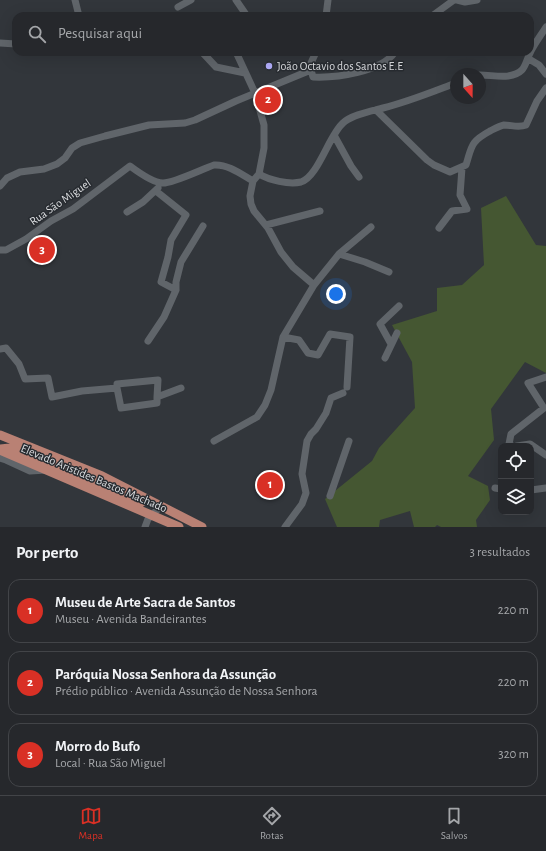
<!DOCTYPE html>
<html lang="pt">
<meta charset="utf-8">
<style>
:root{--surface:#26282c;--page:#323438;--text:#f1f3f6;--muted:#a4a6a9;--line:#424448;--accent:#d93025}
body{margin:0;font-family:"Alegreya Sans",sans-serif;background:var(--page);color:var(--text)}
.controls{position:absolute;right:12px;bottom:12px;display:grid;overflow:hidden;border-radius:8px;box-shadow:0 4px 16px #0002}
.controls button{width:36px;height:36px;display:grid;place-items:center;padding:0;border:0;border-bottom:1px solid var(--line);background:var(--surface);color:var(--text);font:20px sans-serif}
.compass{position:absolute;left:450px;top:68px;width:36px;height:36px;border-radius:50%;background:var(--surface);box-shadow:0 4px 16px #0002;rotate:159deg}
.you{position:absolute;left:336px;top:294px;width:14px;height:14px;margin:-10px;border:3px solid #fff;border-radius:50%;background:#1a73e8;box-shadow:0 0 0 6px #1a73e833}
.badge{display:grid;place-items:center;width:26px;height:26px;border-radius:50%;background:var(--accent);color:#fff;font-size:13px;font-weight:700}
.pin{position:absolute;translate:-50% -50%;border:2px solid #fff;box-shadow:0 1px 4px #0006}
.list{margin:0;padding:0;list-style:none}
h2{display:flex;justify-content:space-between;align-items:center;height:52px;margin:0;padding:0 16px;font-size:17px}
h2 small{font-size:13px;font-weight:400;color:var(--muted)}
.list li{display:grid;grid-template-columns:26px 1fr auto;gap:12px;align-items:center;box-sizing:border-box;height:64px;margin:0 8px 8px;padding:0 8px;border:1px solid var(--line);border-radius:12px}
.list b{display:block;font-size:15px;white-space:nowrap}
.list p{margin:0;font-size:13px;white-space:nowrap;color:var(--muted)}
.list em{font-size:13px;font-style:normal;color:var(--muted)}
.icon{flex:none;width:22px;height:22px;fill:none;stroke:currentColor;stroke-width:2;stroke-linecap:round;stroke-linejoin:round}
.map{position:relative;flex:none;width:546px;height:527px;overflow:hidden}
.search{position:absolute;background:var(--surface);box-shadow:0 4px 16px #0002;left:12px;right:12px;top:12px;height:44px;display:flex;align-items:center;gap:10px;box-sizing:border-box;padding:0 14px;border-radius:12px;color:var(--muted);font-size:15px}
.sheet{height:268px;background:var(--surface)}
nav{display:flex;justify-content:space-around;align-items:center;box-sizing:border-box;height:56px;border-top:1px solid var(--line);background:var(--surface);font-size:11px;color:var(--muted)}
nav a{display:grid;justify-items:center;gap:2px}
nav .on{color:var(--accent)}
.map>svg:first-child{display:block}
.green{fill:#455732}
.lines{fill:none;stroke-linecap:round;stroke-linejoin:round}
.minor{stroke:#60656a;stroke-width:7}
.major{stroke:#b98174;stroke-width:9}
.poi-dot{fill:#b1adfa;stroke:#282c31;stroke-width:1.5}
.labels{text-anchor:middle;stroke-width:3;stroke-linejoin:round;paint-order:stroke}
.poi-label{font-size:12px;fill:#dadcdf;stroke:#282c31;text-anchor:start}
.street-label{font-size:12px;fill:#dadcdf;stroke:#282c31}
</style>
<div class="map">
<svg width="546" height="527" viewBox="0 0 546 527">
<rect width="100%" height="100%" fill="#32363b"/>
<path class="green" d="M506,196L536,245L546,246V373L525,362L491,409L494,440L468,476L488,486L490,500L476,520L477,527H441L437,525L435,527H414L410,511L380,520L379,527H337L325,499L372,461L379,448L415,408L412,362L392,325L437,311V288L462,285L484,265L481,208Z"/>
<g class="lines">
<path class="minor" d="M75,0L79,16
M236,0L247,16
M457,0L465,2L477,0
M178,7L191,0
M326,16L328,0
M432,16L454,0
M0,43L16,44
M202,52L216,67L245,73
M236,52L255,93L264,125V148L259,174L253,181L250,196L251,204L254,211L268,228L281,252L293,267L314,285
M529,59L539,65L546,74
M311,70L313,77C337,78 381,72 395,52
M480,75C489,75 499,77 508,76C527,73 524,64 531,51C535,43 541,35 546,27
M376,110L427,160L434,165L450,172L466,165C472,146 470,142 490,131C494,129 499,126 504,125C511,125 519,128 526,125L537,101L546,88
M334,135L351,166L359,177
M259,174C269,180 289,185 301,182C318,177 329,135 343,123C351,115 372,111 383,108C408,102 432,92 456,83
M0,186L7,178L20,172L44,169L57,164L65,158L72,148L80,143L105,136L149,125L185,123L195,120L236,101L311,70V63L316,52
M156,191L186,215L171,240L168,257L161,282L176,290
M127,212L143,202L158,188
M266,225L320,211
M439,228L452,211L467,209L460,195L462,168
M0,250H6L26,239L51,221L73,209L130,166C138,172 153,183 163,183C174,183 202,169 214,165C228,164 241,174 253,181
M339,254L365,262L389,272
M283,337L299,340L308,353L318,355L330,334L350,337L347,387
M148,341L164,317L176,290V282L181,262L203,226
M391,344L380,324L399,306
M0,349L6,348L19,364L25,379L48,378L52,397L82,391L117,388L121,408L157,403V397L181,388
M385,358L397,333
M117,388V384L158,380L157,397
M214,441L257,417L265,405L271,390L283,337L314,285L339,254L371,227
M512,446L509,444L511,434L544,408L528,383L546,377
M517,446L530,444L546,455
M0,458L6,460L30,471L46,470
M495,488L501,489
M531,490L546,488
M330,496L349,441
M145,527L148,519L160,507
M285,527L302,504L306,493L302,474L307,441L311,434L316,429L326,413L331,398L343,393"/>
<path class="major" d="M0,435L102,476L202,527
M0,449L10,448L17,450L142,502
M0,450L179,527"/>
</g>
<circle class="poi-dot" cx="269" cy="66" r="4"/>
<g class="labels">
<g class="poi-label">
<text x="277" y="70">João Octavio dos Santos E.E</text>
</g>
<g class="street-label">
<text transform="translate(60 202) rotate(-35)" y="4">Rua São Miguel</text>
<text transform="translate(94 478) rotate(23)" y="4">Elevado Aristides Bastos Machado</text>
</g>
</g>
</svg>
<div class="controls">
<button><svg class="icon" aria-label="locate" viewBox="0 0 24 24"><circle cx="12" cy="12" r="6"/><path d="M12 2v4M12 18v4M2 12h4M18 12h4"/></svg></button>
<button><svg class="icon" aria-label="layers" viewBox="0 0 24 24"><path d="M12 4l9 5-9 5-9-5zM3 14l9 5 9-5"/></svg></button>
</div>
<svg class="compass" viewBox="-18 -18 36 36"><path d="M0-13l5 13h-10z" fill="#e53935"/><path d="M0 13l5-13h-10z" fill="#a4a6a9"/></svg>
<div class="you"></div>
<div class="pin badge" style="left:270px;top:485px">1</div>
<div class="pin badge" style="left:268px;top:100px">2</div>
<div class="pin badge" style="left:42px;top:250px">3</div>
<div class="search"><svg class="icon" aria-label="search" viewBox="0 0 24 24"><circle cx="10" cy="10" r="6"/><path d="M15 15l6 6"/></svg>Pesquisar aqui</div>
</div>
<section class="sheet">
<h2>Por perto<small>3 resultados</small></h2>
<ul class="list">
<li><span class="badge">1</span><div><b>Museu de Arte Sacra de Santos</b><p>Museu · Avenida Bandeirantes</p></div><em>220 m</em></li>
<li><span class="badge">2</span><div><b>Paróquia Nossa Senhora da Assunção</b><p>Prédio público · Avenida Assunção de Nossa Senhora</p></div><em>220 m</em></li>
<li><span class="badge">3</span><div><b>Morro do Bufo</b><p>Local · Rua São Miguel</p></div><em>320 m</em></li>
</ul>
</section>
<nav>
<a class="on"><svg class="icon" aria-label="map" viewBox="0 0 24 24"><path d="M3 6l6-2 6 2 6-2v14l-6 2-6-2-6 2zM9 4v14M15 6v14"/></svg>Mapa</a>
<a><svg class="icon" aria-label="directions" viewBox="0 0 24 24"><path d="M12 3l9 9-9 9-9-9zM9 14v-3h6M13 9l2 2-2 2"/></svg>Rotas</a>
<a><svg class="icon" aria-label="saved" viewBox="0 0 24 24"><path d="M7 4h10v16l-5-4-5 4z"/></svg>Salvos</a>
</nav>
